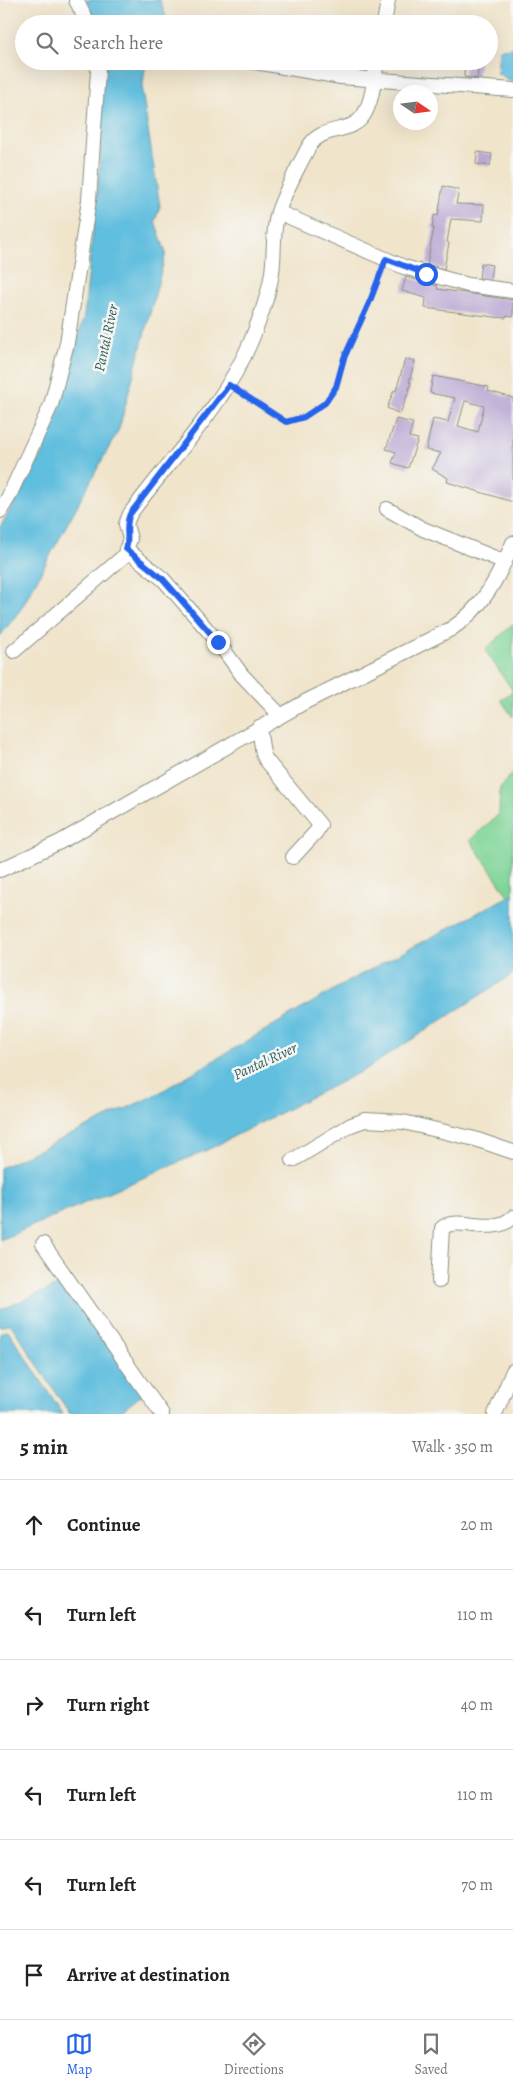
<!DOCTYPE html>
<meta charset="utf-8">
<style>
:root{--surface:#fff;--page:#f6f6f6;--text:#222;--muted:#767676;--line:#e0e0e0;--accent:#2563eb}
body{margin:0;font-family:Alegreya,serif;background:var(--page);color:var(--text)}
.compass{position:absolute;left:393px;top:85px;width:45px;height:45px;border-radius:50%;background:var(--surface);box-shadow:0 5px 20px #0002;rotate:103deg}
.stop{position:absolute;width:15px;height:15px;margin:-11px;border:4px solid #2563eb;border-radius:50%;background:#fff}
.stop.end{background:#2563eb;border-color:#fff;box-shadow:0 1px 5px #0008}
.list{margin:0;padding:0;list-style:none}
h2{display:flex;justify-content:space-between;align-items:center;height:65px;margin:0;padding:0 20px;font-size:21px}
h2 small{font-size:16px;font-weight:400;color:var(--muted)}
.list li{display:grid;grid-template-columns:32px 1fr auto;gap:15px;align-items:center;box-sizing:border-box;height:90px;padding:0 20px;border-top:1px solid var(--line)}
.list b{display:block;font-size:19px;white-space:nowrap}
.list em{font-size:16px;font-style:normal;color:var(--muted)}
.icon{flex:none;width:28px;height:28px;fill:none;stroke:currentColor;stroke-width:2;stroke-linecap:round;stroke-linejoin:round}
.map{position:relative;flex:none;width:513px;height:1414px;overflow:hidden}
.search{position:absolute;background:var(--surface);box-shadow:0 5px 20px #0002;left:15px;right:15px;top:15px;height:55px;display:flex;align-items:center;gap:12px;box-sizing:border-box;padding:0 18px;border-radius:28px;color:var(--muted);font-size:19px}
.sheet{height:605px;background:var(--surface)}
nav{display:flex;justify-content:space-around;align-items:center;box-sizing:border-box;height:70px;border-top:1px solid var(--line);background:var(--surface);font-size:14px;color:var(--muted)}
nav a{display:grid;justify-items:center;gap:2px}
nav .on{color:var(--accent)}
.map>svg:first-child{display:block}
.green{fill:#7ed497;stroke:#4e8866}
.water{fill:#60bede;stroke:#407e89}
.building{fill:#baa8d3;fill-rule:evenodd}
.lines{fill:none;stroke-linecap:round;stroke-linejoin:round}
.minor-casing{stroke:#889080;stroke-width:16}
.path{stroke:#889080;stroke-width:2;stroke-dasharray:1 4;stroke-linecap:butt}
.minor{stroke:#fff;stroke-width:14}
.route{stroke:#2563eb;stroke-width:6}
.labels{text-anchor:middle;stroke-width:5;stroke-linejoin:round;paint-order:stroke}
.water-label{font-size:15px;font-style:italic;fill:#2f5d5e;stroke:#f6f6f2}
</style>
<div class="map">
<svg width="513" height="1414" viewBox="0 0 513 1414">
<rect width="100%" height="100%" fill="#f6f6f2"/>
<filter id="ink" filterUnits="userSpaceOnUse"><feTurbulence type="fractalNoise" baseFrequency=".02" numOctaves="2"/><feDisplacementMap in="SourceGraphic" scale="10" xChannelSelector="R" yChannelSelector="G"/><feConvolveMatrix kernelMatrix="1 2 1 2 8 2 1 2 1" color-interpolation-filters="sRGB"/></filter>
<filter id="wash" filterUnits="userSpaceOnUse"><feTurbulence type="fractalNoise" baseFrequency=".0096" numOctaves="4" result="noise"/><feDisplacementMap in="SourceGraphic" scale="20" xChannelSelector="R" yChannelSelector="G"/><feGaussianBlur stdDeviation="1.12" result="paint"/><feColorMatrix in="noise" values="0 0 0 0 0 0 0 0 0 0 0 0 0 0 0 0 0 1.4 0 .05"/><feComposite in="paint" operator="in"/></filter>
<g filter="url(#wash)">
<rect width="100%" height="100%" fill="#f0e4cb"/>
<path class="green" d="M513,624V717L501,700L513,691L485,650Z
M513,772V894L509,897L470,840L499,814L500,788Z"/>
<path class="water" d="M86,0H160L168,23L96,24Z
M513,48V82L497,73L499,49Z
M102,61H146L142,91L160,207L155,221L166,253L119,429L21,609L0,636V527L43,454L84,316L100,164Z
M513,894V974L366,1069L209,1149L0,1240V1168L157,1094L347,982Z
M64,1283L144,1393L118,1414H70L10,1323L0,1327V1310Z
M8,1330L63,1414H0V1333Z"/>
<g id="blocks">
<path class="building" d="M465,61L479,62L477,79L464,77Z
M477,152L492,154L490,166L476,164Z
M443,186L459,190L456,204L484,205L483,221L451,219L447,242L449,243L444,269L427,264L434,228H432L434,215L438,216Z
M481,263L492,265L490,279L479,278Z
M406,277L438,286L437,289L513,300V317L507,316L506,318L494,317L425,308L426,298L402,291Z
M405,359L415,361L409,382H411L409,391L400,414L387,408L394,390L396,391Z
M433,376L489,387L488,391L513,398V502L447,482L448,478L432,469L441,453L426,450L433,419L448,422L455,398L430,393ZM465,401L484,406L478,432L458,426Z
M396,419L413,423L409,437L418,439L408,468L392,463L396,452L386,449Z"/>
</g>
</g>
<g filter="url(#ink)">
<use href="#blocks" fill-opacity="0" stroke="#889080" stroke-width="1"/>
<g class="lines">
<g class="minor-casing">
<path id="minor" d="M76,0L88,24
M384,24L388,0
M250,61L341,77L513,90
M278,212L404,267L468,285L513,291
M387,509L423,529L505,562
M0,511L8,498L51,405L67,343L89,200L98,71L96,61
M126,549L163,579L218,642L242,675L280,715
M14,651L124,556L130,539L126,524L130,514C171,458 224,406 251,341C260,319 269,295 272,272C275,253 272,231 278,212C285,191 297,169 307,150C320,123 349,136 363,116C373,101 374,78 377,61
M259,727L263,754L266,760L320,825L316,832L293,857
M0,870L60,842L305,702L451,629C483,608 498,578 513,543
M293,1160L351,1125L365,1120L403,1122L475,1139L513,1152
M43,1244L162,1414
M439,1281L442,1228C457,1215 493,1237 513,1217
M495,1414L513,1371"/>
</g>
<path class="path" d="M238,391L286,422C300,418 317,413 326,402C337,389 338,374 343,359C354,330 370,301 381,271"/>
<use href="#minor" class="minor"/>
</g>
</g>
<g class="lines" filter="url(#ink)">
<path class="route" d="M218,642L163,579L126,549C130,537 124,526 130,514L229,385L286,422L304,417L325,403L336,387L344,358L370,301L386,259L426,274"/>
</g>
<g class="labels">
<g class="water-label">
<text transform="translate(106 338) rotate(-78)" y="5">Pantal River</text>
<text transform="translate(265 1061) rotate(-25)" y="5">Pantal River</text>
</g>
</g>
</svg>
<svg class="compass" viewBox="-18 -18 36 36"><path d="M0-13l5 13h-10z" fill="#e53935"/><path d="M0 13l5-13h-10z" fill="#767676"/></svg>
<div class="stop" style="left:426px;top:274px"></div>
<div class="stop end" style="left:218px;top:642px"></div>
<div class="search"><svg class="icon" aria-label="search" viewBox="0 0 24 24"><circle cx="10" cy="10" r="6"/><path d="M15 15l6 6"/></svg>Search here</div>
</div>
<section class="sheet">
<h2>5 min<small>Walk · 350 m</small></h2>
<ul class="list">
<li><svg class="icon" aria-label="ahead" viewBox="0 0 24 24"><path d="M12 20V5M6 11l6-6 6 6"/></svg><div><b>Continue</b></div><em>20 m</em></li>
<li><svg class="icon" aria-label="left" viewBox="0 0 24 24"><path d="M17 20v-9H6M10 6l-5 5 5 5"/></svg><div><b>Turn left</b></div><em>110 m</em></li>
<li><svg class="icon" aria-label="right" viewBox="0 0 24 24"><path d="M7 20v-9h11M14 6l5 5-5 5"/></svg><div><b>Turn right</b></div><em>40 m</em></li>
<li><svg class="icon" aria-label="left" viewBox="0 0 24 24"><path d="M17 20v-9H6M10 6l-5 5 5 5"/></svg><div><b>Turn left</b></div><em>110 m</em></li>
<li><svg class="icon" aria-label="left" viewBox="0 0 24 24"><path d="M17 20v-9H6M10 6l-5 5 5 5"/></svg><div><b>Turn left</b></div><em>70 m</em></li>
<li><svg class="icon" aria-label="arrive" viewBox="0 0 24 24"><path d="M6 21V4h12l-3 4 3 4H6"/></svg><div><b>Arrive at destination</b></div></li>
</ul>
</section>
<nav>
<a class="on"><svg class="icon" aria-label="map" viewBox="0 0 24 24"><path d="M3 6l6-2 6 2 6-2v14l-6 2-6-2-6 2zM9 4v14M15 6v14"/></svg>Map</a>
<a><svg class="icon" aria-label="directions" viewBox="0 0 24 24"><path d="M12 3l9 9-9 9-9-9zM9 14v-3h6M13 9l2 2-2 2"/></svg>Directions</a>
<a><svg class="icon" aria-label="saved" viewBox="0 0 24 24"><path d="M7 4h10v16l-5-4-5 4z"/></svg>Saved</a>
</nav>
